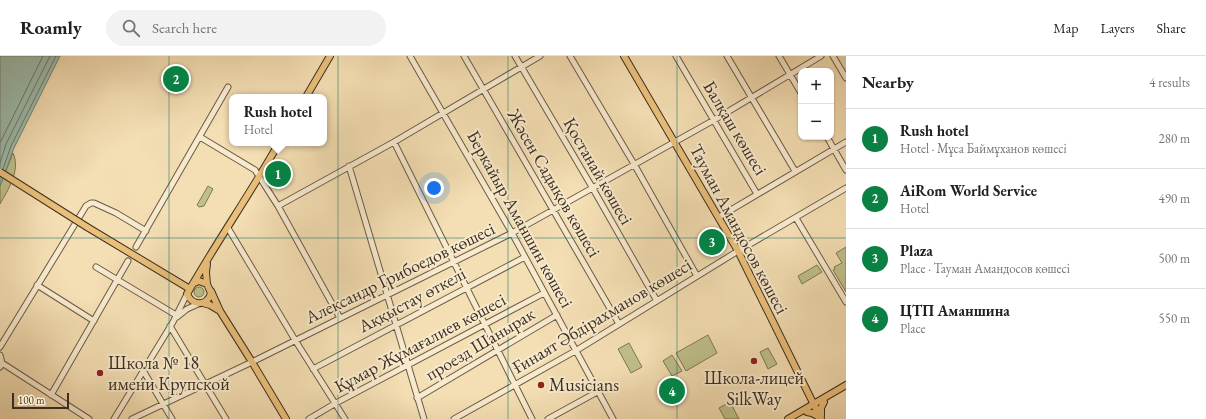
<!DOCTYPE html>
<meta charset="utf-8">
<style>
:root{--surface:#fff;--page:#f2f2f2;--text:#202124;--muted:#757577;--line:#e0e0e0;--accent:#0b8043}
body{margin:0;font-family:"EB Garamond",serif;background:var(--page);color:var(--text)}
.controls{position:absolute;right:12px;top:12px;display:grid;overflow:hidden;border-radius:8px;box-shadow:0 1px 3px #0004}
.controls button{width:36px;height:36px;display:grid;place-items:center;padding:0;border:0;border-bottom:1px solid var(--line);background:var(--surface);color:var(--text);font:20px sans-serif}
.scale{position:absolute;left:12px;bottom:10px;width:57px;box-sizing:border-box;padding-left:4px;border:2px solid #3c2f20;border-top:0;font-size:11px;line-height:14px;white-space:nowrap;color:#3c2f20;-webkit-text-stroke:3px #f8eace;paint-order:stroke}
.you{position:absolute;left:434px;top:132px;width:14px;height:14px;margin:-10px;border:3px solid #fff;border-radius:50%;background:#1a73e8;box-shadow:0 0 0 6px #1a73e833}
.badge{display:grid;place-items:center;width:26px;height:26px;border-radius:50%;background:var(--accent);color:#fff;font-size:13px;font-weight:700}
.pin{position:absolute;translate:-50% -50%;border:2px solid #fff;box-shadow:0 1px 4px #0006}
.popup{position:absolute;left:229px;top:38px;width:98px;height:52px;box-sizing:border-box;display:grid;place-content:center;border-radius:8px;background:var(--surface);filter:drop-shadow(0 1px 3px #0005);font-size:13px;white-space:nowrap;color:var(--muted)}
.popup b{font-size:15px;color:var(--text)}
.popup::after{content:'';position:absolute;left:50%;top:100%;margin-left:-8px;border:8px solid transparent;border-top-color:var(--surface)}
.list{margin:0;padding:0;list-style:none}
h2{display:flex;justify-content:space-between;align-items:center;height:52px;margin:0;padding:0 16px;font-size:17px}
h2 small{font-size:13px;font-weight:400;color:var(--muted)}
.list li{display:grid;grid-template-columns:26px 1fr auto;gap:12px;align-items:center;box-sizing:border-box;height:60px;padding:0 16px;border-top:1px solid var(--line)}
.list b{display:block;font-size:15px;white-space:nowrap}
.list p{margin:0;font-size:13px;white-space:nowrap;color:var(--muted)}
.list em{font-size:13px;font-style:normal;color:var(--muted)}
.icon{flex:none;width:22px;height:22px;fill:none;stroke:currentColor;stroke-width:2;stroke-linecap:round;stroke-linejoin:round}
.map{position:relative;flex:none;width:846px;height:363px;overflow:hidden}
header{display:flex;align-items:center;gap:24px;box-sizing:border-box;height:56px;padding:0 20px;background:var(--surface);border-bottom:1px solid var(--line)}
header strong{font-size:19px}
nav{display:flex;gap:22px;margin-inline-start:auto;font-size:14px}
.search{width:280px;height:36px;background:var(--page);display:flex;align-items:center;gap:10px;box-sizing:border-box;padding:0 14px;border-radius:22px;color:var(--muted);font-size:15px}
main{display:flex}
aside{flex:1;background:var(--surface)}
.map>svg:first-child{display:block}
.green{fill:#bfc08a;stroke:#7e7855}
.water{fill:#9cbcae;stroke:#768475}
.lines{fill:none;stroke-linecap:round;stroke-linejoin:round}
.shore{stroke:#6c7667;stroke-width:1}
.minor-casing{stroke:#6a5b45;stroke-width:7}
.major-casing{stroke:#3c2f20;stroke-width:8}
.minor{stroke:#f8eace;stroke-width:5}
.major{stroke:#eabf7a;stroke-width:6}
.major-bridge-casing{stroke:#3c2f20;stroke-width:8;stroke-linecap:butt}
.major-bridge{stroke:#eabf7a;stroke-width:6}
.grid{fill:none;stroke:#0f766e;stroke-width:1;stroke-opacity:0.55}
.poi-dot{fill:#8f2418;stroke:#f8eace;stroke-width:1.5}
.labels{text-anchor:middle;stroke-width:4;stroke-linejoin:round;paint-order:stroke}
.street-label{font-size:18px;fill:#3c2f20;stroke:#f8eace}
.poi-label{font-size:18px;fill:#3c2f20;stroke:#f8eace;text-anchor:start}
</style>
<header>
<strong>Roamly</strong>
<div class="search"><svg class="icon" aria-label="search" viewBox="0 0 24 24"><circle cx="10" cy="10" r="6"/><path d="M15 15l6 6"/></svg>Search here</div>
<nav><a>Map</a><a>Layers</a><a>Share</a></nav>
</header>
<main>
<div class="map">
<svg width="846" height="363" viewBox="0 0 846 363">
<rect width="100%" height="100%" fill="#f4deb3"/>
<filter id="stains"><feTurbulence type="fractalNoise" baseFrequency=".005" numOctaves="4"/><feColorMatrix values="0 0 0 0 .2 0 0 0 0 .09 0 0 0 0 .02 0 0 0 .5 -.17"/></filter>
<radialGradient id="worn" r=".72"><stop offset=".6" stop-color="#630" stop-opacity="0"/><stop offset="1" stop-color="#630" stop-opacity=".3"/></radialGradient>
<path class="green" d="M13,97C21,114 8,134 0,148V130Z
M208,130L213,133L204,150L199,151L197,149Z
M846,191V236L833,214L835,213L834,211L842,207L836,197Z
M817,209L822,216L802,228L798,220Z
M194 236a5 5 0 1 1 10 0a5 5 0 1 1-10 0Z
M708,279L717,297L686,315L676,297Z
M629,287L642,311L631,317L618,293Z
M768,292L777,308L768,313L760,296Z
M672,299L682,315L672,320L663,305Z
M730,346L739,363H725L719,352Z"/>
<path class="water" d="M0,0H60L14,92L0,130Z"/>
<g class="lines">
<path class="shore" d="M0,87L43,0
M0,107L6,88L50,0
M3,113L11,90L56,0"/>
<g class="minor-casing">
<path id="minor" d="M410,0L512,177L613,363
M464,0L619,268
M515,0L592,131L657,245
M570,0L634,108L697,220
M676,0L757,138
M727,0L795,115
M779,0L801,37
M833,0L846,22
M200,81L255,114L278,150L340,262
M827,81L846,114
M394,86L532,363
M349,110L424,363
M278,150L394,86L540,0
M719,161L846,86
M796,162L846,246
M228,172L295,284L345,363
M136,191L228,31
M96,211L176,259
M37,229L94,265
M177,261L187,253L198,248
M170,270L226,363
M0,291L86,150L91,147H94L116,157L146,175
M0,299L2,307L0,311
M2,307L89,363
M313,313L525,201
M144,316L172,363
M51,339L128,205
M417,342L557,259
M114,363L173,266L187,238
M132,363L252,306L512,177L714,64L821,0
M309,363L336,347L544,237
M454,363L577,294L738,195L846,132
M548,363L599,335"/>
</g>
<g class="major-casing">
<path id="major" d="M624,0L738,195L821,363
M306,41L330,0
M87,171L190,233
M207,208L206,216L207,228
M194,227L199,225L207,228L211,237C207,251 192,250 187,238C216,187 250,138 279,87
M211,235L220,255L252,306L286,363
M203,247L210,249L220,255
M807,356L812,357L819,361
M821,360V352L824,346
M788,363L846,329"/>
</g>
<use href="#minor" class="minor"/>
<use href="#major" class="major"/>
<g class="major-bridge-casing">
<path id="major-bridge" d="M0,116L87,171"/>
</g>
<use href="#major-bridge" class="major-bridge"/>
</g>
<path class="grid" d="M169,0V363M338,0V363M508,0V363M677,0V363M0,182H846"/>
<g class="poi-dot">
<circle cx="754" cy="305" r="4"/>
<circle cx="100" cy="317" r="4"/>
<circle cx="541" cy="329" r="4"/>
</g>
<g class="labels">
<g class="street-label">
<text transform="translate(735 72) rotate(59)" y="6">Балқаш көшесі</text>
<text transform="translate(598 115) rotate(60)" y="6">Қостанай көшесі</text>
<text transform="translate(554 127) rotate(60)" y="6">Жәсен Садықов көшесі</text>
<text transform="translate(520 163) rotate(61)" y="6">Беркайыр Аманшин көшесі</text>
<text transform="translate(739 173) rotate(62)" y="6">Тауман Амандосов көшесі</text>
<text transform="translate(400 217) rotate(-26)" y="6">Александр Грибоедов көшесі</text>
<text transform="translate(412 244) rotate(-28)" y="6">Аққыстау өткелі</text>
<text transform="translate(602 260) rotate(-31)" y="6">Ғинаят Әбдірахманов көшесі</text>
<text transform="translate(420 287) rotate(-28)" y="6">Құмар Жұмағалиев көшесі</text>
<text transform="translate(480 288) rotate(-31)" y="6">проезд Шанырак</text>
</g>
<g class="poi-label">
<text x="108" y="313">Школа № 18<tspan x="108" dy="21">имени Крупской</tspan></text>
<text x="754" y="328" text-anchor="middle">Школа-лицей<tspan x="754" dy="21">SilkWay</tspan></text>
<text x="549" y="335">Musicians</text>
</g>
</g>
<rect width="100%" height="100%" filter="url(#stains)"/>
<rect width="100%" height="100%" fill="url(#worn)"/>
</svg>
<div class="controls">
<button>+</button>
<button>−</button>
</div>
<div class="scale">100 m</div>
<div class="you"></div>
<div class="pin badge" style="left:278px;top:118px">1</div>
<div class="popup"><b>Rush hotel</b>Hotel</div>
<div class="pin badge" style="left:176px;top:23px">2</div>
<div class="pin badge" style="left:712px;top:186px">3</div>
<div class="pin badge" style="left:672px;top:335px">4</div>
</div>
<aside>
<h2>Nearby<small>4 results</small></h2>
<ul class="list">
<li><span class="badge">1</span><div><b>Rush hotel</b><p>Hotel · Мұса Баймұханов көшесі</p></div><em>280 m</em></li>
<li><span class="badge">2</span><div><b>AiRom World Service</b><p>Hotel</p></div><em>490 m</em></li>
<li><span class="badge">3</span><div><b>Plaza</b><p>Place · Тауман Амандосов көшесі</p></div><em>500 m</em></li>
<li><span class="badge">4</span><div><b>ЦТП Аманшина</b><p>Place</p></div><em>550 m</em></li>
</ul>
</aside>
</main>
